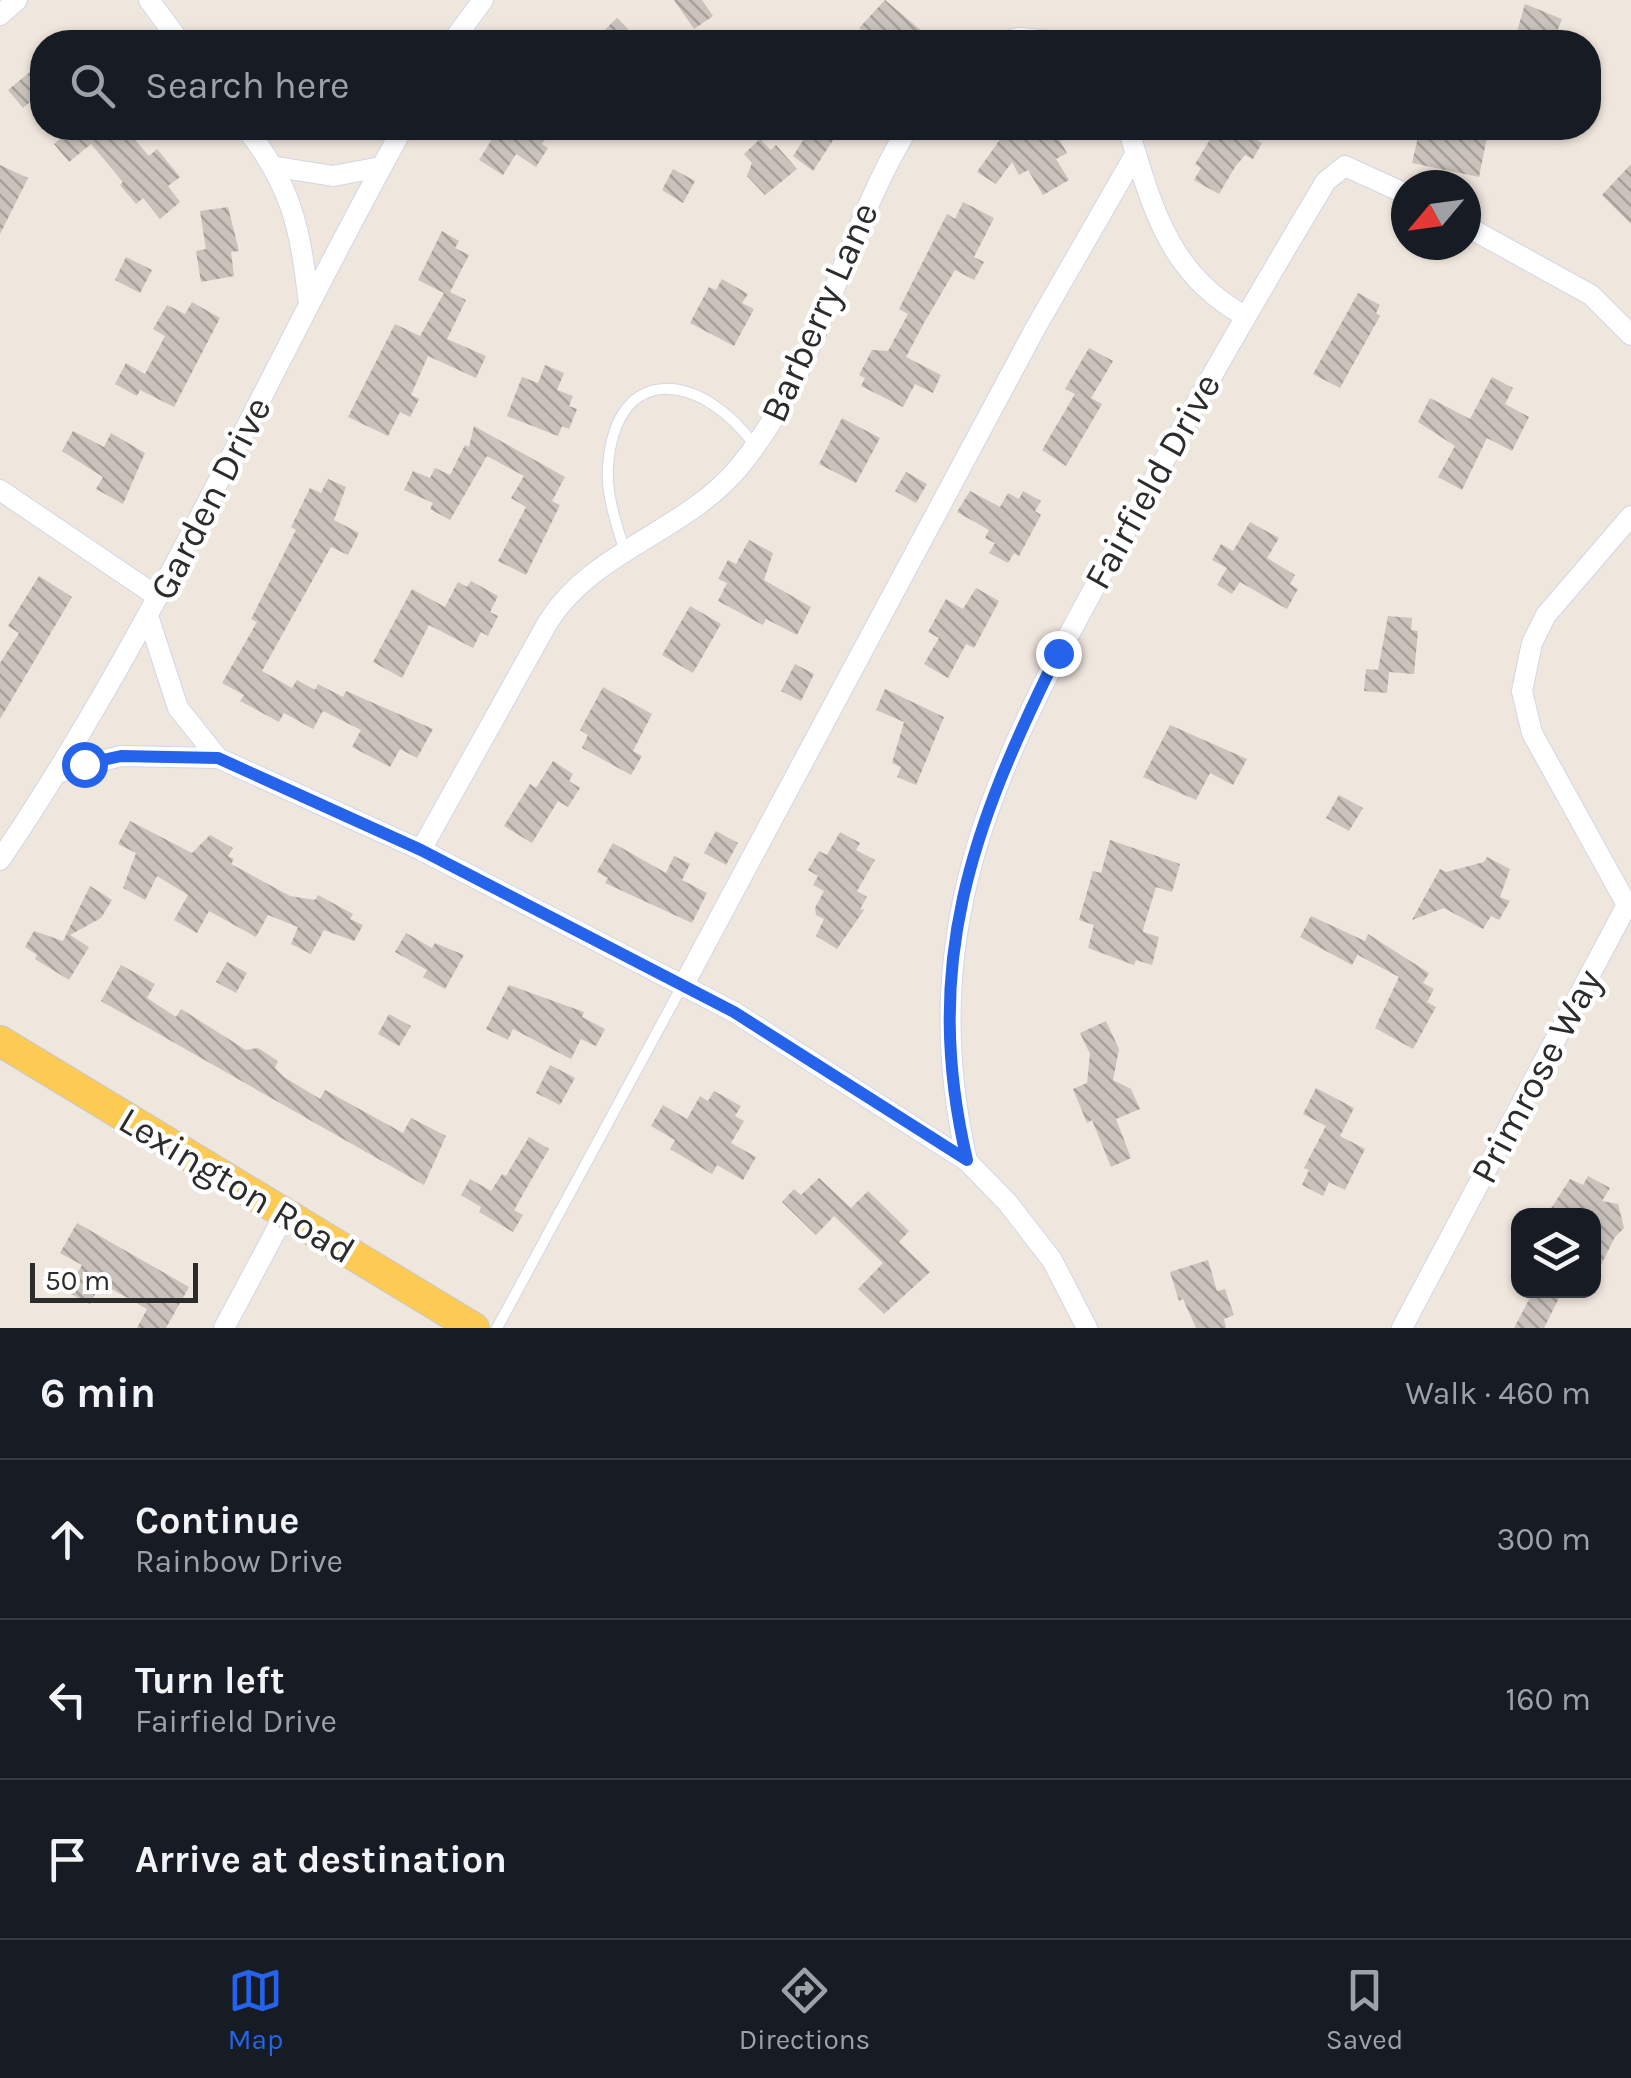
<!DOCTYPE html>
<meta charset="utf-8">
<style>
:root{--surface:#171b24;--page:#242831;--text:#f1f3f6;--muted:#9ea1a6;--line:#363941;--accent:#2563eb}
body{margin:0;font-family:Karla,sans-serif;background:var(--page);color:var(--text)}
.controls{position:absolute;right:30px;bottom:30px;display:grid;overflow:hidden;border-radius:20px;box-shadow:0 2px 8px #0004}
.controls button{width:90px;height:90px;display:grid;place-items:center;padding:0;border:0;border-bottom:2px solid var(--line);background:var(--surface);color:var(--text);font:50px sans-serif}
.compass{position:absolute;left:1391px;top:170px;width:90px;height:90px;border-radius:50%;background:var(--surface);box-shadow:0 2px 8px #0004;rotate:241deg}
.scale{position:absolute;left:30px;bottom:25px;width:168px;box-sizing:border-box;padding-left:10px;border:5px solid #2c2c2c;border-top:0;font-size:28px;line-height:35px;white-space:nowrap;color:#2c2c2c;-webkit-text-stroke:8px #fff;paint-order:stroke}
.stop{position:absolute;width:30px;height:30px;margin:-22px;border:8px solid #2563eb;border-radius:50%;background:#fff}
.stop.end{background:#2563eb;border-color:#fff;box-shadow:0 2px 10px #0008}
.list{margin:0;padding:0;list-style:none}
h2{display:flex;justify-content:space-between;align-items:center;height:130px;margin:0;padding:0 40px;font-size:42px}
h2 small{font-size:32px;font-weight:400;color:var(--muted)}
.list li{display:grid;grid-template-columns:65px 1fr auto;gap:30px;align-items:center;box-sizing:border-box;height:160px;padding:0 40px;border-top:2px solid var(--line)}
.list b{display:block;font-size:38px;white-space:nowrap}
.list p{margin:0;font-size:32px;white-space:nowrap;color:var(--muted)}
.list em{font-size:32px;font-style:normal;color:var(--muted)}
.icon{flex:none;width:55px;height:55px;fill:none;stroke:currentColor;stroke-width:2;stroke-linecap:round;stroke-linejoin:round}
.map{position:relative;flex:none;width:1631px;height:1328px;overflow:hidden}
.search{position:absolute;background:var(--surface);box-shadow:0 2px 8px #0004;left:30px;right:30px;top:30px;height:110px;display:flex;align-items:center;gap:25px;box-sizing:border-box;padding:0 35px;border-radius:40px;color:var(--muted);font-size:38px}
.sheet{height:610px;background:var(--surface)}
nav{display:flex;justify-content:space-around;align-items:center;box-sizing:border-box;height:140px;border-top:2px solid var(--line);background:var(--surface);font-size:28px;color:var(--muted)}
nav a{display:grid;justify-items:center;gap:5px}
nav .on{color:var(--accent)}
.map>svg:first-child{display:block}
.building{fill:url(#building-back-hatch)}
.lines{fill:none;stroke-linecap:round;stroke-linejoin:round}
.lane-casing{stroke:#d2d7e6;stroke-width:12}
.street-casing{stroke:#d2d7e6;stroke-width:22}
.primary-casing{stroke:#c8c8c8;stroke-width:32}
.lane{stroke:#fff;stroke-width:10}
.street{stroke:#fff;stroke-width:20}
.primary{stroke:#fdcb53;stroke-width:30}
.route{stroke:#2563eb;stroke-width:12}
.labels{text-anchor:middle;stroke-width:9;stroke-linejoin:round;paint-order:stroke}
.street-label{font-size:38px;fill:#2c2c2c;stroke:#fff}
</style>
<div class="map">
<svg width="1631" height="1328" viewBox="0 0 1631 1328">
<defs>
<pattern id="building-back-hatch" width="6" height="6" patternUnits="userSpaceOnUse" patternTransform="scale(2.5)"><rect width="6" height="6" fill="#cac3bc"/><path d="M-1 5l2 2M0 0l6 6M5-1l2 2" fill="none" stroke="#a49f99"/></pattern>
</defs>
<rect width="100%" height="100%" fill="#efe6dd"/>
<path class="building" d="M674,0H702L713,16L694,29Z
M885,0L923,32L914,42H874L859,28Z
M1525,4L1562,19L1553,42H1514Z
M617,18L640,42H592Z
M42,62V92L23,108L8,90Z
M73,128H125L149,156L157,149L180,177L168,186L180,202L160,219L143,198L136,204L120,185L123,182L91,144L69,162L54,144Z
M499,128H552L542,144L548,148L536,167L516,154L503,175L479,160Z
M811,128H841L813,171L793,156Z
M1008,128H1047L1052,136L1056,134L1067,153L1056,159L1069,180L1043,195L1028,170L1019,175L1012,162L996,184L977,172Z
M1217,128H1262L1255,139L1262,143L1253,159L1245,155L1235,167L1219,194L1194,180L1201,168L1195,164Z
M1420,128H1489L1479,177L1412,163Z
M760,139L771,150L776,145L797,169L765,195L747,176L752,163L744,154Z
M1631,164V224L1602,195Z
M0,165L28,178L0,234Z
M673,169L695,181L683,203L662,190Z
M963,202L994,218L974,257L984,262L974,280L955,270L924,323L906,357L941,375L933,393L915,384L903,407L861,386L865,378L859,375L872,350L888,351L908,314L899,309L947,214L955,219Z
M228,207L239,251L231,252L234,276L201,282L196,251L206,249L200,211Z
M442,231L459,241L455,248L469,255L450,292L466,300L447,339L486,356L476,378L428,356L411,395L419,399L410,417L400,412L388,436L348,417L395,324L420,336L444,293L418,280Z
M126,257L152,270L140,293L115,280Z
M722,279L748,294L742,303L754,309L734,346L690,323L709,287L716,290Z
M1358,293L1380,305L1376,313L1380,316L1340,388L1313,374Z
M192,302L220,318L174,407L140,390L137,396L115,384L126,363L145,374L165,336L153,329L167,305L185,314Z
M1089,348L1113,361L1091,398L1102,404L1066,466L1042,450L1075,394L1065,389Z
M545,365L564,373L557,390L573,396L569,406L577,409L569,429L562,426L558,436L507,416L522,377L538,383Z
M1492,377L1513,388L1505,404L1529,417L1512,451L1487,438L1462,490L1438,477L1455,446L1418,422L1430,398L1470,419Z
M842,418L880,438L856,483L819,464Z
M474,426L565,477L552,501L560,505L526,575L498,561L526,507L511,498L524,476L487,456L450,520L430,509L433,503L404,490L413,471L430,478L435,468L450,475L465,445L469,447Z
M73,431L104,447L111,433L145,453L123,504L96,489L103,477L62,451Z
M906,472L927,484L916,503L895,491Z
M328,479L346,487L334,520L359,533L348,555L331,547L262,671L292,688L297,680L315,690L318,684L343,697L346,691L433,729L417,758L400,749L390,767L352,747L361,730L323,711L313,729L284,713L279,722L240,701L244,695L222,683L257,622L251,619L296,530L291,527L310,488L321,493Z
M970,491L1000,507L1008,493L1019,499L1023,491L1041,501L1035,511L1041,515L1019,556L1014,553L1008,563L989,553L995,543L985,538L989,530L957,512Z
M1250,522L1279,538L1267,558L1295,575L1290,584L1298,589L1287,609L1240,582L1232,594L1217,585L1227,568L1212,560L1221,544L1233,551Z
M749,540L773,553L764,580L811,607L797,635L766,619L763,625L718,601L727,583L718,579L728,560L736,564Z
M39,576L72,597L0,719V663L19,633L8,626Z
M471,581L498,596L490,612L498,616L488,636L481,632L473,648L429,625L402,678L373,662L412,589L445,607L458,582L467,587Z
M976,588L999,601L974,648L966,644L948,678L924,664L939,638L928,632L946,599L963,609Z
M690,606L721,624L693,673L662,655Z
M1388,616L1412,618L1411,630L1418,631L1414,674L1389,672L1387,693L1364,691L1366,669L1378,670Z
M795,664L814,674L801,701L781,691Z
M603,687L652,714L633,751L642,756L631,775L582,748L588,735L580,730Z
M885,689L944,717L916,785L897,777L901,767L892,763L904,722L876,710Z
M1170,725L1247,759L1233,785L1210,773L1196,800L1143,777Z
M553,761L573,774L569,781L580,788L568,807L558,801L532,843L504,826L530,784L536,788Z
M1339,795L1363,808L1349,831L1326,818Z
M130,821L192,853L210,835L233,848L228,856L234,859L231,864L290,896L315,900L318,895L353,914L350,919L363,925L354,941L324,930L311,954L291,944L298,927L268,915L256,937L209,911L197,933L174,920L188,895L157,876L145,900L123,888L136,853L118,844Z
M716,831L738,843L726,865L704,853Z
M840,832L860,843L856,850L875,860L857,891L867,897L860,909L864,910L837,949L816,936L824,919L816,915L815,908L824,891L813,885L818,876L808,870L819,851L827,855Z
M1110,840L1180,864L1172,892L1156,887L1144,926L1143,932L1159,937L1152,965L1136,960L1134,965L1088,948L1094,925L1079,920L1093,871L1101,873Z
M613,843L666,873L674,856L690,864L682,880L707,893L692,923L605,883L608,878L597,872Z
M1487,857L1510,869L1500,897L1510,901L1499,920L1491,916L1483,929L1444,908L1412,920L1440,869L1446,872L1484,862Z
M90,886L112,900L101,918L70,935L89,947L69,980L35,959L37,955L25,947L34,931L63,941Z
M1311,916L1365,941L1368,934L1429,973L1423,983L1434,989L1427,1002L1436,1007L1413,1049L1375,1028L1399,977L1358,955L1364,943L1352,965L1300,937Z
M406,933L432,948L435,943L464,955L445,989L423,977L427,970L395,952Z
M227,962L247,973L236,993L216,982Z
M121,965L155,984L147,998L176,1017L181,1009L246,1050L258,1048L278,1061L275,1068L284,1077L320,1099L325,1090L403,1133L411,1118L446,1136L424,1185L101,1001Z
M509,985L584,1012L582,1017L605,1029L596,1046L581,1039L571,1059L513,1029L508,1040L486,1029Z
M389,1014L411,1026L399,1046L378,1034Z
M1106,1021L1119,1049L1113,1080L1131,1089L1140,1109L1116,1119L1131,1158L1111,1167L1092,1120L1087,1123L1073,1089L1087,1083L1090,1054L1080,1033Z
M550,1065L575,1078L560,1105L536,1093Z
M1316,1088L1354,1108L1340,1136L1365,1149L1345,1190L1329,1182L1323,1196L1302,1185L1309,1170L1304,1168L1326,1126L1303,1114Z
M714,1091L741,1106L735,1116L744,1121L731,1143L756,1157L743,1180L717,1165L712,1174L670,1149L675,1140L651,1126L663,1105L687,1119L700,1096L708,1101Z
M529,1137L549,1149L514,1210L523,1215L513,1232L479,1212L481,1207L461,1195L470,1179L491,1191L502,1174L506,1176Z
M1588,1176L1610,1188L1602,1201L1618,1204L1624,1228L1615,1237L1594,1279V1216H1561L1550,1210L1570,1179L1583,1185Z
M819,1178L851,1208L868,1191L909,1231L899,1242L930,1272L884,1314L858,1289L883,1263L834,1216L816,1235L782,1202L794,1189L801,1195Z
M77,1223L189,1287L166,1328H137L147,1309L101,1283L90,1304L67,1292L82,1265L60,1253Z
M1208,1260L1217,1291L1225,1289L1234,1315L1224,1319L1226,1328H1196L1183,1299L1179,1301L1170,1272Z
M1534,1290L1560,1296L1544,1328H1514Z"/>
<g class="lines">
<g class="lane-casing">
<path id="lane" d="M624,549C616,522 606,495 608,466C616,359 704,374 755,446
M497,1328L682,986"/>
</g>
<g class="street-casing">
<path id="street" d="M149,0L180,42
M0,15L17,0
M452,42L483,0
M1002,42L1019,38L1064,42
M246,128C290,184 301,228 308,298
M1128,128C1152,206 1168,274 1245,316
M277,167L333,176L381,167
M1466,226L1591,295L1631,335
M0,490L158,597
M149,619L178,708L218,758
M59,772L121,756L218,758L421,850L734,1012L967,1161L1007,1202L1052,1260L1087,1328
M421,850L548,622C593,550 686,532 740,466C821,367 842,236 908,128
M0,860C157,628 268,371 403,128
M683,986L1036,327L1136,153
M967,1161C910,911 1010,741 1126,530C1190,412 1257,296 1326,181L1345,166L1406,194
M224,1328L285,1214
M1402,1328L1627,905L1532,733L1522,691L1532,643L1546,615L1631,516"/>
</g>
<g class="primary-casing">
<path id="primary" d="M0,1041L474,1328"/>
</g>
<use href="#lane" class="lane"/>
<use href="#street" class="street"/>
<use href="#primary" class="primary"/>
</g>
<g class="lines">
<path class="route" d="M84,764L121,756L218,758L421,850L734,1012L967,1160C921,964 972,827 1058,653"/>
</g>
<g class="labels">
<g class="street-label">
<text transform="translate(819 312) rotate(-66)" y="13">Barberry Lane</text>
<text transform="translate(1152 481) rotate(-61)" y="13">Fairfield Drive</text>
<text transform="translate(210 498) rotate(-63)" y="13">Garden Drive</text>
<text transform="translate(1536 1076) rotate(-62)" y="13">Primrose Way</text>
<text transform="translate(237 1185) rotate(31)" y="13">Lexington Road</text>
</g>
</g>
</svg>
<div class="controls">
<button><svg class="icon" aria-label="layers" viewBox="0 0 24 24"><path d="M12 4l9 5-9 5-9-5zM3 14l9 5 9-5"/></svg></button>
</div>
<svg class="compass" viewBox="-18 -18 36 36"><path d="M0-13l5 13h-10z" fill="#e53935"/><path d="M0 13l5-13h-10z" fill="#9ea1a6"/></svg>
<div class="scale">50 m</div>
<div class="stop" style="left:84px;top:764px"></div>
<div class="stop end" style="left:1058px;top:653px"></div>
<div class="search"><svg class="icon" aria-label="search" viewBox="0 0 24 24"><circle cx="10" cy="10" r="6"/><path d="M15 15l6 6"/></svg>Search here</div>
</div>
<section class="sheet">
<h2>6 min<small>Walk · 460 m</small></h2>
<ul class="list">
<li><svg class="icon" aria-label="ahead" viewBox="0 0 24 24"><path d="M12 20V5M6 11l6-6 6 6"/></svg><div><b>Continue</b><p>Rainbow Drive</p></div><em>300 m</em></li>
<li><svg class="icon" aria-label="left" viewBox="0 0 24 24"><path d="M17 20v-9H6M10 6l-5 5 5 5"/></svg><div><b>Turn left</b><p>Fairfield Drive</p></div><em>160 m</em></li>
<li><svg class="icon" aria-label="arrive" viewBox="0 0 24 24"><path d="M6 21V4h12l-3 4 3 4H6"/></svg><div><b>Arrive at destination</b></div></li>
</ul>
</section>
<nav>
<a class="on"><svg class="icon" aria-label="map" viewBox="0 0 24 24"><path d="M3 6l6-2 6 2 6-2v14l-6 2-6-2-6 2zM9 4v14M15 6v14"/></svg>Map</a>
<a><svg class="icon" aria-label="directions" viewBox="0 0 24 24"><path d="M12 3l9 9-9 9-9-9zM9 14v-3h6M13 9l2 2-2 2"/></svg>Directions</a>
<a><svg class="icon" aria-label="saved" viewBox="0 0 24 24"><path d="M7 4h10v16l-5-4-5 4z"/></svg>Saved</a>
</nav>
